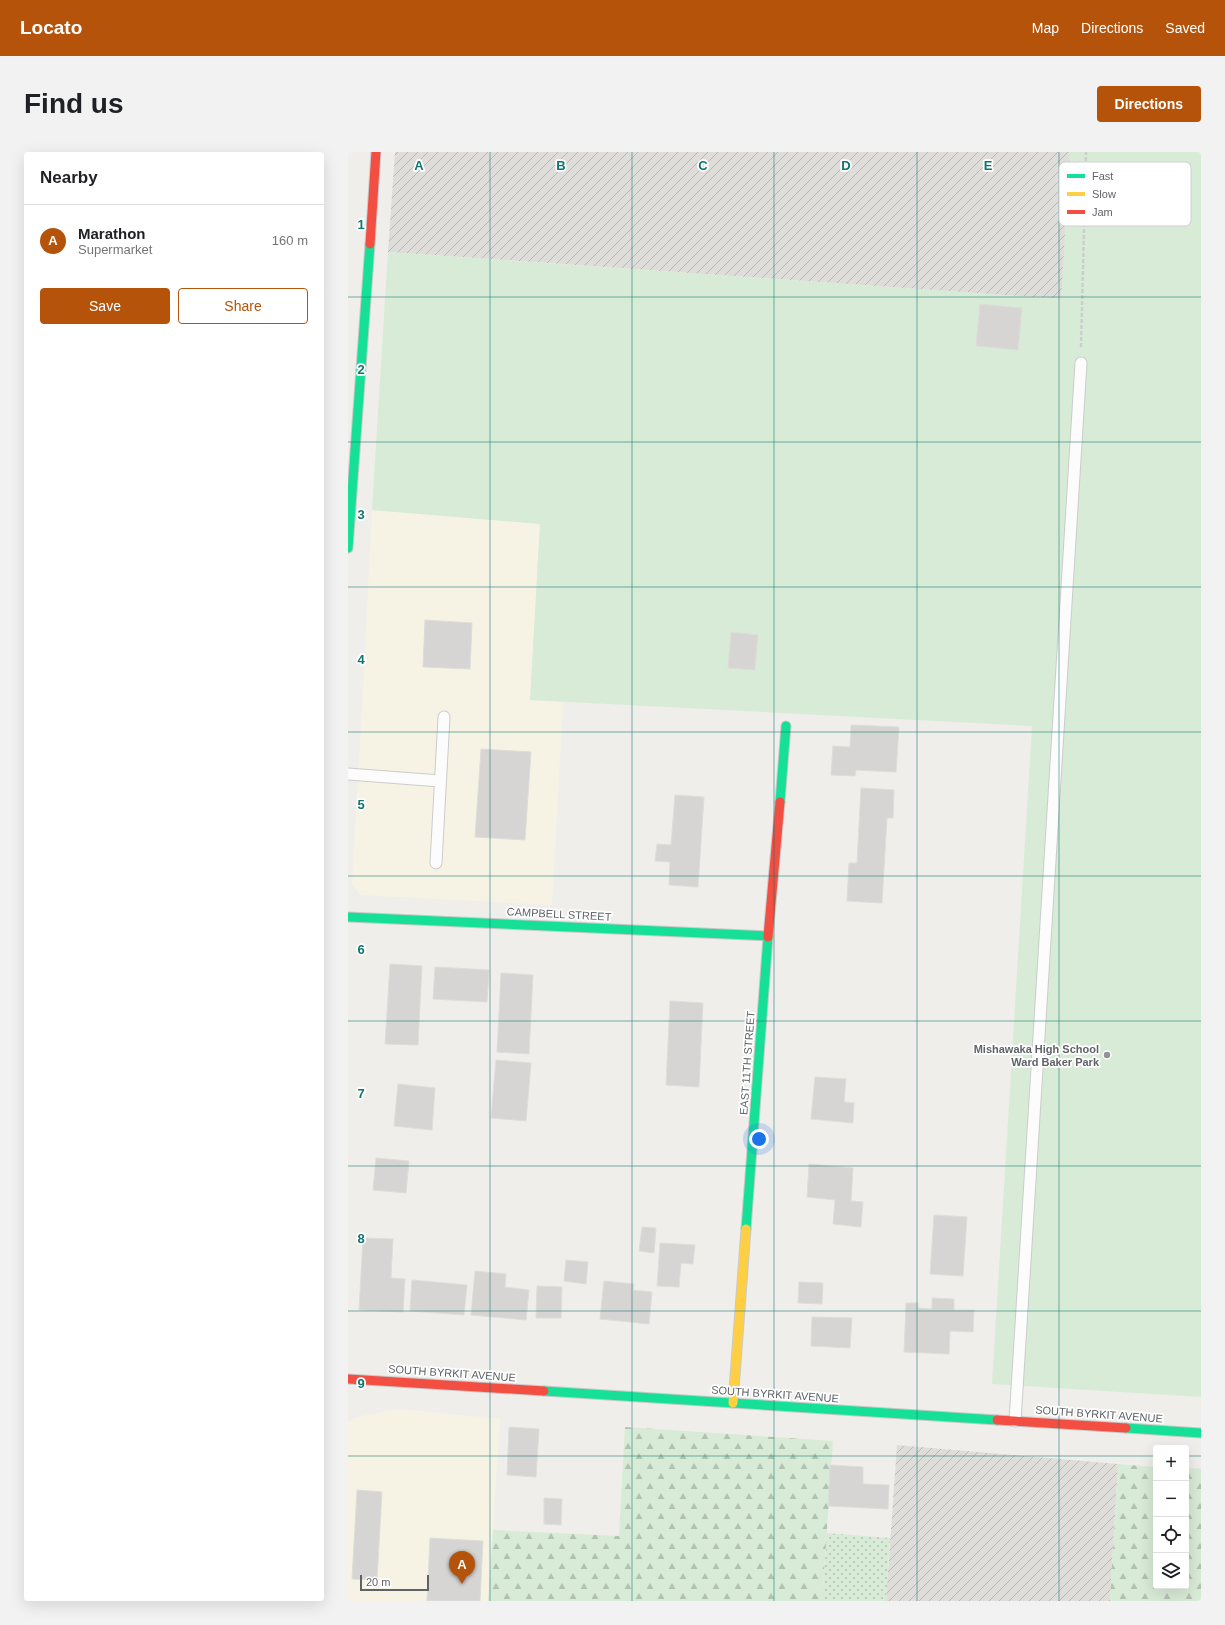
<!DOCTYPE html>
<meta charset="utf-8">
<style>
:root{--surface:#fff;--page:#f2f2f2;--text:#202124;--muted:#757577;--line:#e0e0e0;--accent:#b45309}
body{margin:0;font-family:Helvetica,sans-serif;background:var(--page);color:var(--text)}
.controls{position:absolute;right:12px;bottom:12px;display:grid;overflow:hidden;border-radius:4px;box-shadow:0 4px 16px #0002}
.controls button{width:36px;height:36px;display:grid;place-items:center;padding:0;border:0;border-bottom:1px solid var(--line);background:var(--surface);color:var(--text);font:20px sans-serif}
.scale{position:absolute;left:12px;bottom:10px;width:69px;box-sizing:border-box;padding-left:4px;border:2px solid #5f6368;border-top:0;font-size:11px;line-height:14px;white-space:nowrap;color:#5f6368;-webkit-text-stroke:3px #fff;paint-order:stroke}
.you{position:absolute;left:411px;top:987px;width:14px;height:14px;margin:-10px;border:3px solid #fff;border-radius:50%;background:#1a73e8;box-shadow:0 0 0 6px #1a73e833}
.badge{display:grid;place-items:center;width:26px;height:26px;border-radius:50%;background:var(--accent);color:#fff;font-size:13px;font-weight:700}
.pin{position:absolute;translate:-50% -33px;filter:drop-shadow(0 1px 2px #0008)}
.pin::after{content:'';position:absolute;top:21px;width:14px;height:12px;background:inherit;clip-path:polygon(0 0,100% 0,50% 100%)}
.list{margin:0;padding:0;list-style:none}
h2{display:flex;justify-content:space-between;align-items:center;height:52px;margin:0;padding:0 16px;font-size:17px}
h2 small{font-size:13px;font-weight:400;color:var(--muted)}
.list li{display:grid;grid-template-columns:26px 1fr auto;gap:12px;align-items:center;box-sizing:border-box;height:72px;padding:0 16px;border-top:1px solid var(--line)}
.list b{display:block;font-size:15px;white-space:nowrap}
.list p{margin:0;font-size:13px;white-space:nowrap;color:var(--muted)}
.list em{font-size:13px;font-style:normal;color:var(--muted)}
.actions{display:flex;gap:8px;padding:12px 16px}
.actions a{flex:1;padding:9px 0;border:1px solid var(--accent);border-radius:4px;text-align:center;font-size:14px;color:var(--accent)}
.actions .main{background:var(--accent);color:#fff}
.icon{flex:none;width:22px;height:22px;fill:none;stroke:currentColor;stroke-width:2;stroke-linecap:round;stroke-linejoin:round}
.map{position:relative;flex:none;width:853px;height:1449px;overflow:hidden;border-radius:4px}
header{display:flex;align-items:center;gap:24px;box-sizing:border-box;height:56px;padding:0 20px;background:var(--accent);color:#fff}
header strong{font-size:19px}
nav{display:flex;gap:22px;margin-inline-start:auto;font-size:14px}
.intro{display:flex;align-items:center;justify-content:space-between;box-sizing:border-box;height:96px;padding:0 24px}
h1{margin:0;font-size:28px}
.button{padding:10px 18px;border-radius:4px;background:var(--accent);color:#fff;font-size:14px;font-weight:700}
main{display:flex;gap:24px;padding:0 24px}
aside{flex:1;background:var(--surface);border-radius:4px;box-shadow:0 4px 16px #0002}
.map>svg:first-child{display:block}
.commercial{fill:#f7f3e4}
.industrial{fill:url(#industrial-furrows)}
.grass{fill:url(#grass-dots)}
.forest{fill:url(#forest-firs)}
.garden{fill:#d8ebd6}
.building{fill:#d6d5d3;stroke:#deddd9}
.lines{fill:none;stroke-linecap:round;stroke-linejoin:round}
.lane-casing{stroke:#cbcccc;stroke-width:13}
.fast-casing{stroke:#cacacb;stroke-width:11}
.slow-casing{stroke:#cacacb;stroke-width:11}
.jam-casing{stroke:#cacacb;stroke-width:11}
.path{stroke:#cacfcc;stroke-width:2.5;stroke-dasharray:4 2;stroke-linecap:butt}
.lane{stroke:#fdfcfc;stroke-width:11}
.fast{stroke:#16e098;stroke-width:9}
.slow{stroke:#ffcf43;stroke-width:9}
.jam{stroke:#f24e42;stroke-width:9}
.grid{fill:none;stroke:#0f766e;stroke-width:1;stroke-opacity:0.55}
.poi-dot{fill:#919496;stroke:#fff;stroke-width:1.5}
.labels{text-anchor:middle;stroke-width:3.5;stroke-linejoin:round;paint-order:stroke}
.street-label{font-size:11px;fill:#5f6368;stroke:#fff}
.poi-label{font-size:11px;font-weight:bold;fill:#5f6368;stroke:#fff;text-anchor:end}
.key{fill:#fff;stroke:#cfd0d2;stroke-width:1}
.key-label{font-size:11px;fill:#5f6368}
.grid-label{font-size:13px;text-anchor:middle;font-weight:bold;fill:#0f766e;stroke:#fff;stroke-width:3.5;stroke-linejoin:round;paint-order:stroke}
</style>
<header>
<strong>Locato</strong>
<nav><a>Map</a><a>Directions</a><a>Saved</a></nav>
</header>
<div class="intro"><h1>Find us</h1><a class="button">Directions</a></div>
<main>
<aside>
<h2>Nearby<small></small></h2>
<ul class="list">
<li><span class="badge">A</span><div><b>Marathon</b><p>Supermarket</p></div><em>160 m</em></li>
</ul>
<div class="actions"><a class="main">Save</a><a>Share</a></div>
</aside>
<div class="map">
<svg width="853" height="1449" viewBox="0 0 853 1449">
<defs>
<pattern id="industrial-furrows" width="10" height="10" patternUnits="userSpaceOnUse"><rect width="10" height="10" fill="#dfddda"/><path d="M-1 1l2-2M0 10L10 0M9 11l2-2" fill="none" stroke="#b8b7b5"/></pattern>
<pattern id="grass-dots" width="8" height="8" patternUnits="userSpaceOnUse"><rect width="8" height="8" fill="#d8ebd6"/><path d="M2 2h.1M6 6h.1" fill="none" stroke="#b2c2b1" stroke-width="1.8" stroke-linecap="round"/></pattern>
<pattern id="forest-firs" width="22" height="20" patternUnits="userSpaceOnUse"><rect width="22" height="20" fill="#d8ebd6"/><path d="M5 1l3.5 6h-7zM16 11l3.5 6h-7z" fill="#b2c2b1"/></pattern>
</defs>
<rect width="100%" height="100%" fill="#efeeea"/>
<path class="commercial" d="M24,358L192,372L182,548L215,550L204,753L13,743L4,732L15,539Z
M51,1257L152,1267L140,1449H0V1270L9,1265Z"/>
<path class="industrial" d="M47,0H722L714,147L40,100Z
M549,1293L770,1312L762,1449H538Z"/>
<path class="grass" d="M479,1381L542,1386L538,1449H474Z"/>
<path class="forest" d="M277,1275L485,1289L474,1449H140L145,1378L271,1384Z
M770,1312L808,1315V1434H838V1316L853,1317V1449H762Z"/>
<path class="garden" d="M722,0H853V1245L644,1232L684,574L182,548L192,372L24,358L40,100L713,147Z"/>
<path class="building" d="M632,152L674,156L670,198L628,194Z
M77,468L124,471L122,517L75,515Z
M383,480L410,483L407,518L380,516Z
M503,573L551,575L548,620L508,618L507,624L483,623L485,594L502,595Z
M133,597L183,600L177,688L127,685Z
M513,636L546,638L545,666H539L534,751L499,749L501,711H509Z
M327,643L356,645L350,735L321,733L322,710L307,709L309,692L323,693Z
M42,812L74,814L70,893L37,892Z
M87,815L141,818L139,850L85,847Z
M153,821L185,823L181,902L149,900Z
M322,849L355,851L351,935L318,933Z
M148,908L183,911L178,969L143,966Z
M467,925L498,927L496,950L506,951L505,971L463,967Z
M50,932L87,936L84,978L46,974Z
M28,1006L61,1009L58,1041L25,1038Z
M461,1012L505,1016L503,1049L515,1050L513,1075L485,1072L487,1048L459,1045Z
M586,1063L619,1065L615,1124L582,1122Z
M294,1075L308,1076L306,1101L291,1099Z
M15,1086L45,1087L43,1126L57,1127L55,1160L11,1158Z
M312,1091L347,1093L345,1112L333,1111L331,1135L309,1134Z
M218,1108L240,1110L238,1132L216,1129Z
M127,1119L158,1122L157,1135L181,1138L178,1168L123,1163Z
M64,1128L119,1133L116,1163L62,1159Z
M256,1129L286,1132L285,1138L304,1140L301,1172L252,1167Z
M451,1130L475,1131L474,1152L450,1151Z
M189,1134L214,1135L213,1166H188Z
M584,1146L606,1147V1158H626L625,1180L602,1179L601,1202L556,1200L558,1151H570V1156L584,1157Z
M464,1165L504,1166L502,1196L463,1194Z
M161,1275L191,1277L188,1325L159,1323Z
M482,1313L515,1315V1332L541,1333L540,1357L480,1354Z
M9,1338L34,1340L29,1428L4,1427Z
M196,1346L214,1347L213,1373L196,1372Z
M82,1386L135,1389L132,1449H79Z"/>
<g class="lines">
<g class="lane-casing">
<path id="lane" d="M0,622L92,629
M88,711L96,565
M667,1269L733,211"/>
</g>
<g class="fast-casing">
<path id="fast" d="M0,396L22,92
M432,650L438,574
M0,765L420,784
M398,1077L420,785
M196,1239L649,1268
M778,1276L853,1281"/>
</g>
<g class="slow-casing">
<path id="slow" d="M385,1251L398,1077"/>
</g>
<g class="jam-casing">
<path id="jam" d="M22,92L28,0
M420,785L432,650
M0,1227L196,1239
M649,1268L778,1276"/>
</g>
<path class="path" d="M733,195L738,0"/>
<use href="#lane" class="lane"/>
<use href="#fast" class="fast"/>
<use href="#slow" class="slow"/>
<use href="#jam" class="jam"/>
</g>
<path class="grid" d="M142,0V1449M284,0V1449M426,0V1449M569,0V1449M711,0V1449M0,145H853M0,290H853M0,435H853M0,580H853M0,724H853M0,869H853M0,1014H853M0,1159H853M0,1304H808M838,1304H853"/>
<circle class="poi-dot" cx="759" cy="903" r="4"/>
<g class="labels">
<g class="street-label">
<text transform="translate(211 762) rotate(3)" y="4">CAMPBELL STREET</text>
<text transform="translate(399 911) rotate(-86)" y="4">EAST 11TH STREET</text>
<text transform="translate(104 1221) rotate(4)" y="4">SOUTH BYRKIT AVENUE</text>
<text transform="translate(427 1242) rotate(4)" y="4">SOUTH BYRKIT AVENUE</text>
<text transform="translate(751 1262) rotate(4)" y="4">SOUTH BYRKIT AVENUE</text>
</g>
<g class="poi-label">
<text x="751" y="901">Mishawaka High School<tspan x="751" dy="13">Ward Baker Park</tspan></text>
</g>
</g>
<rect x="711" y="10" width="132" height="64" rx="6" class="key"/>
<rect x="719" y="22" width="18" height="4" fill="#16e098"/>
<rect x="719" y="40" width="18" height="4" fill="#ffcf43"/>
<rect x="719" y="58" width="18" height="4" fill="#f24e42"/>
<g class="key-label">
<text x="744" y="28">Fast</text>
<text x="744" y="46">Slow</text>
<text x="744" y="64">Jam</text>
</g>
<g class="grid-label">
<text x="71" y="18">A</text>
<text x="213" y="18">B</text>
<text x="355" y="18">C</text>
<text x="498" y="18">D</text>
<text x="640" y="18">E</text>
<text x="13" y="77">1</text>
<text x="13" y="222">2</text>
<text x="13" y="367">3</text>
<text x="13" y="512">4</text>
<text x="13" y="657">5</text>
<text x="13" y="802">6</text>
<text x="13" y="946">7</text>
<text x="13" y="1091">8</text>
<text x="13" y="1236">9</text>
</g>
</svg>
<div class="controls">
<button>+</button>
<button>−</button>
<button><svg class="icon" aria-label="locate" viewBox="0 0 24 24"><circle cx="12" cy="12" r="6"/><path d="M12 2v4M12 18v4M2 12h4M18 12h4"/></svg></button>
<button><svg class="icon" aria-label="layers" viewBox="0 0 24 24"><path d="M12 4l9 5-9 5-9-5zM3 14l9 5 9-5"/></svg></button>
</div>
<div class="scale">20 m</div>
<div class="you"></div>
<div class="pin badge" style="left:114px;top:1432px">A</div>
</div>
</main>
